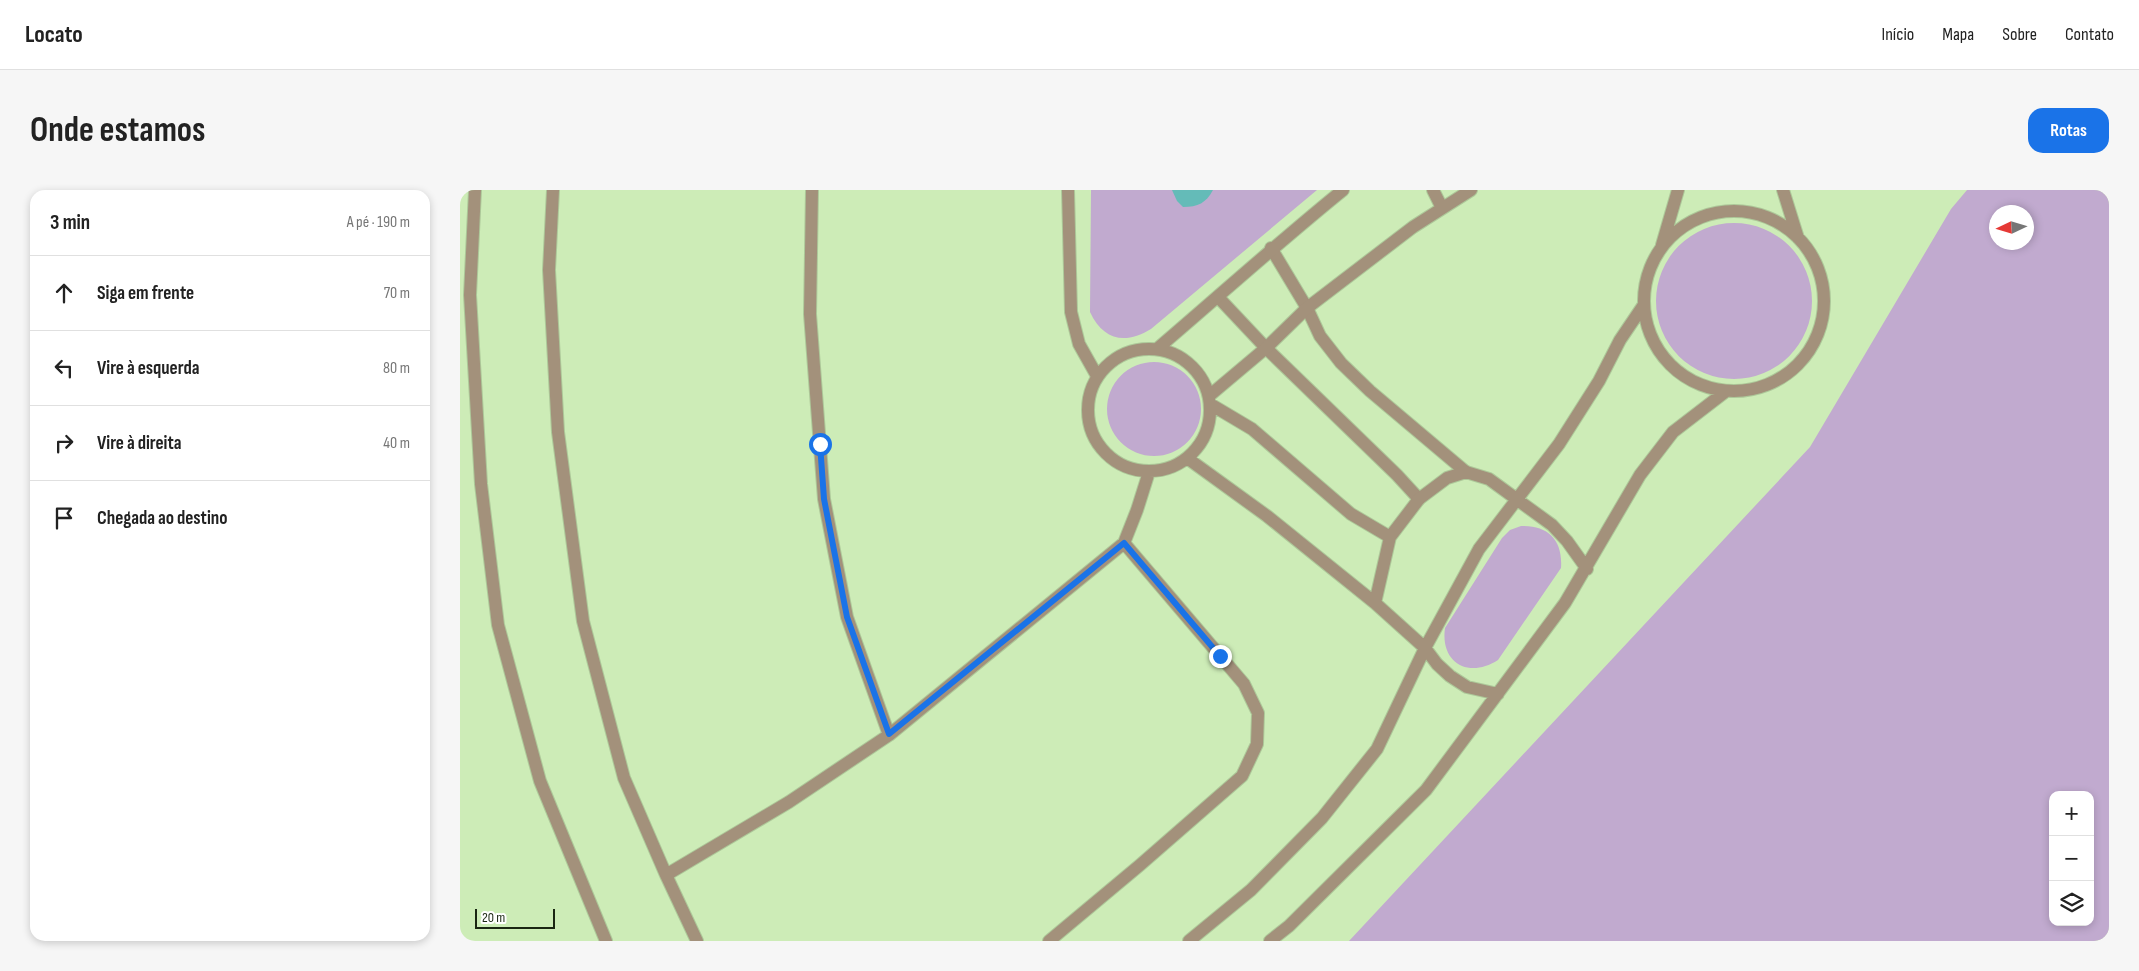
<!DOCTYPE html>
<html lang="pt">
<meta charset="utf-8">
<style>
:root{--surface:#fff;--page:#f6f6f6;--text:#222;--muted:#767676;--line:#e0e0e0;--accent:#1a73e8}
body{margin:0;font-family:"Sofia Sans Condensed",sans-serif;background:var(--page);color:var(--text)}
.controls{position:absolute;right:15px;bottom:15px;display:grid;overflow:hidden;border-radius:10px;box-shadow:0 2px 8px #0003}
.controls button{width:45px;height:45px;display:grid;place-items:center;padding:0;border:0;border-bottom:1px solid var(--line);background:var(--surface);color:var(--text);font:25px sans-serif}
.compass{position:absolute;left:1529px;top:15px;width:45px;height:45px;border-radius:50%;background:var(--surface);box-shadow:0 2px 8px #0003;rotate:266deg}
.scale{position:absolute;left:15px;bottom:12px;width:80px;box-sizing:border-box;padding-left:5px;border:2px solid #1a2612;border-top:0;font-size:14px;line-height:18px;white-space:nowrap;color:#1a2612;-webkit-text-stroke:4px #fff;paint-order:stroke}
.stop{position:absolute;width:15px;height:15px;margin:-11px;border:4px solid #1a73e8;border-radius:50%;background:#fff}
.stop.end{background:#1a73e8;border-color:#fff;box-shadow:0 1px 5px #0008}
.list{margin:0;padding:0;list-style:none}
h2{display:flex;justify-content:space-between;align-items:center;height:65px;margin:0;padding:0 20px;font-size:21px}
h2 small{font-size:16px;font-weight:400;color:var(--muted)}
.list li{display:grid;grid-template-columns:32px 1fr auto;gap:15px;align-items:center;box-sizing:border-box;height:75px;padding:0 20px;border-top:1px solid var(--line)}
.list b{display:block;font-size:19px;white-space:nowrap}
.list em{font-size:16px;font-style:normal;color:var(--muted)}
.icon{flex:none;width:28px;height:28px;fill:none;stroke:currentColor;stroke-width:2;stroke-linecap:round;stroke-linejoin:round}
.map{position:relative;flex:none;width:1649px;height:751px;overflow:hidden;border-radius:15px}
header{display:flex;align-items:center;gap:30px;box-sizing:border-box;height:70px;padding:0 25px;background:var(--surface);border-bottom:1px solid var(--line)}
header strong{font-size:24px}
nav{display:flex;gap:28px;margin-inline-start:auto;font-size:18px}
.intro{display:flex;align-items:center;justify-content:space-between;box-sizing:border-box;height:120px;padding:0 30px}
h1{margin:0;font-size:35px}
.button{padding:12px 22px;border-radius:15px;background:var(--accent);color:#fff;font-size:18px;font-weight:700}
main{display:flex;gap:30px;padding:0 30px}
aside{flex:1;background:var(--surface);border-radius:15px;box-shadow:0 2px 8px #0003}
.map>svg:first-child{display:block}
.green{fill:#c1aacf;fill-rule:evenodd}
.water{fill:#64bbb8}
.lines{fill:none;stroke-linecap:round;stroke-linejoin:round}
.service-casing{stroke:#adc899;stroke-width:14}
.minor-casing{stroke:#adc899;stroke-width:14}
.service{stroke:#a3917b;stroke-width:12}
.minor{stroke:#a3917b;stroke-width:12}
.route{stroke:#1a73e8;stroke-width:6}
</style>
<header>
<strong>Locato</strong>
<nav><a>Início</a><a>Mapa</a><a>Sobre</a><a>Contato</a></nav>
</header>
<div class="intro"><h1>Onde estamos</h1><a class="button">Rotas</a></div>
<main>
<aside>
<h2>3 min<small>A pé · 190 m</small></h2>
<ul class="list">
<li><svg class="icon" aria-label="ahead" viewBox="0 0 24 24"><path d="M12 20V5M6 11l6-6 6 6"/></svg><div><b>Siga em frente</b></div><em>70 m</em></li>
<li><svg class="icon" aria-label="left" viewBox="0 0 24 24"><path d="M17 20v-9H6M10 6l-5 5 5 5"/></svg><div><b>Vire à esquerda</b></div><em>80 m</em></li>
<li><svg class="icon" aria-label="right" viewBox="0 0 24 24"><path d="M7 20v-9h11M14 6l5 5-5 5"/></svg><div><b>Vire à direita</b></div><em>40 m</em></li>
<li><svg class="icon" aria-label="arrive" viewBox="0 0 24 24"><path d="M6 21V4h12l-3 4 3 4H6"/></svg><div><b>Chegada ao destino</b></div></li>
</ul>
</aside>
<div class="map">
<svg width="1649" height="751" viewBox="0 0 1649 751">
<rect width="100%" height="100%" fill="#cdecb7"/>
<path class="green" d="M631,0H857L691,139C665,155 643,150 630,122Z
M1507,0H1649V751H889L1350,257L1491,19ZM1536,22H1566V52H1536ZM1593,605H1630V732H1593Z
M1196 111a78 78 0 1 1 156 0a78 78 0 1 1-156 0Z
M647 219a47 47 0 1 1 94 0a47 47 0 1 1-94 0Z
M1061,336C1088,335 1103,350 1101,378L1038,470C1009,489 980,473 985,438L1042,348L1050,340Z"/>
<path class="water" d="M712,0H753C746,13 738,17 723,17L717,11Z"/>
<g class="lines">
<g class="service-casing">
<path id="service" d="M811,58L847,118L860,146L881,173L910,201L1006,282
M758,107L806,158L937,285L959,309"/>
</g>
<g class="minor-casing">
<path id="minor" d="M15,0L10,105L21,294L38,435L80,591L146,751
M93,0L89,80L98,242L123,431L164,588L206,685L237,751
M352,0L350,124L364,309L387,427L429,545
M608,0L611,122L619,154L637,186
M973,0L982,18
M1323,0L1338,48
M1184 111a90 90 0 1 1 180 0a90 90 0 1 1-180 0Z
M1202,55L1218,0
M628 220a61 61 0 1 1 122 0a61 61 0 1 1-122 0Z
M697,159C759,106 820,51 883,0
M749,206L806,158L847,118L953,37L1011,0
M750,214L792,239L891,324L930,347
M727,268L807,326L915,413
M1038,504L1007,497L990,486L977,474L965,458L915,413L930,347L959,309L987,288L1006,282L1029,289L1092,335L1107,351L1127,379
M206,685L329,612L429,545L664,353L677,320L689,282
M589,751L680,675L782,586L797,554L798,523L784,494L664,353
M729,751L791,700L862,628L917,559L965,458L1019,359L1099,254L1139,191L1160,150L1183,116
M810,751L829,736L966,600L1105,413L1180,285L1213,242L1265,202"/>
</g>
<use href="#service" class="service"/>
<use href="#minor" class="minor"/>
</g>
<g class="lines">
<path class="route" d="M360,254L364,309L387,427L429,544L664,353L760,466"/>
</g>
</svg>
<div class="controls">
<button>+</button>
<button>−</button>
<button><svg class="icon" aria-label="layers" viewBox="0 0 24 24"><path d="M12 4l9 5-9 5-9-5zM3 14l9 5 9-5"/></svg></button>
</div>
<svg class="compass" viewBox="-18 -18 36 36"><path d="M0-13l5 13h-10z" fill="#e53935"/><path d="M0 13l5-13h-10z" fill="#767676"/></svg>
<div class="scale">20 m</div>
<div class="stop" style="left:360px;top:254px"></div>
<div class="stop end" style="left:760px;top:466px"></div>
</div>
</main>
